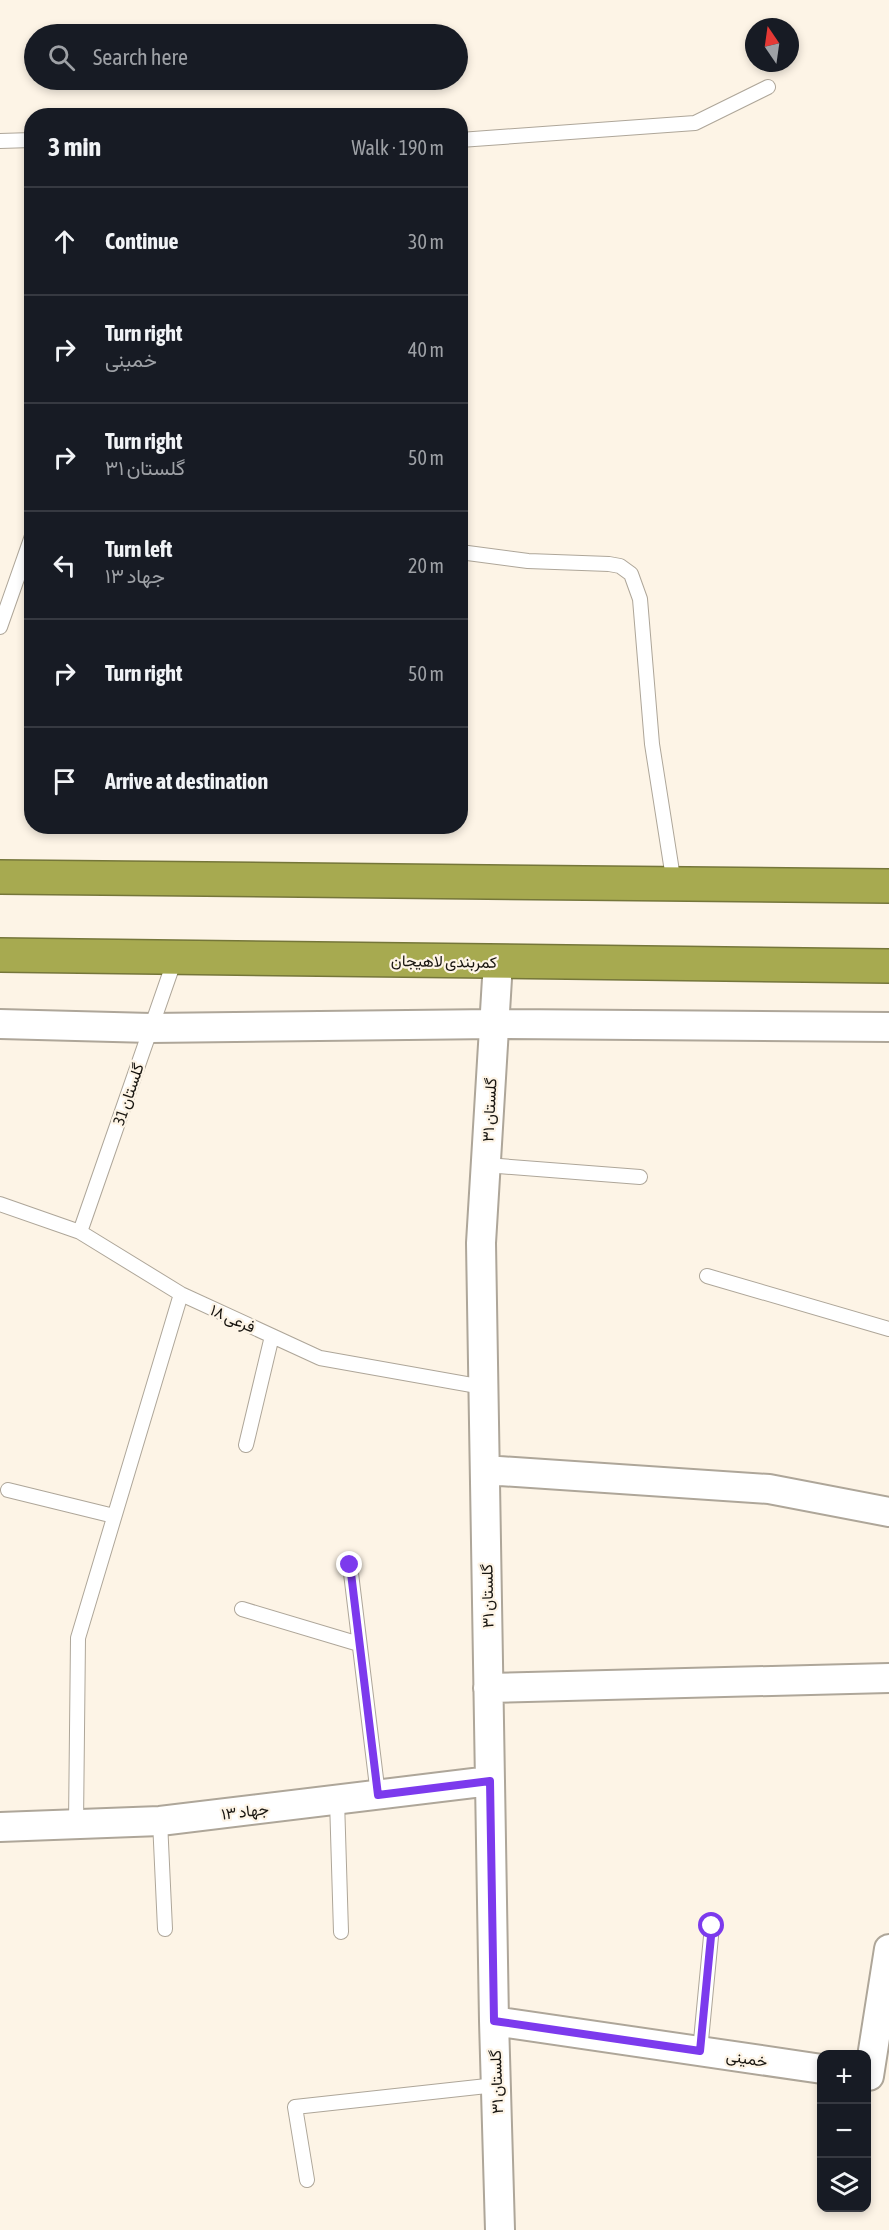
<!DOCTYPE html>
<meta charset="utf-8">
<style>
:root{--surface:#171b24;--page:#20242c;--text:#f1f3f6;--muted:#9ea1a6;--line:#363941}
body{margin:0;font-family:"Asap Condensed",Vazirmatn,sans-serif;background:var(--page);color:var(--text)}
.controls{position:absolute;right:18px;bottom:18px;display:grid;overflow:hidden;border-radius:12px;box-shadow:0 3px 9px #0003}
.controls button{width:54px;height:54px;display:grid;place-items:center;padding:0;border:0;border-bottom:2px solid var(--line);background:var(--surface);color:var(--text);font:30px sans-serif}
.compass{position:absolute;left:745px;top:18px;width:54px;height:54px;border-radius:50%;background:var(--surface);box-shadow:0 3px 9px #0003;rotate:347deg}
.stop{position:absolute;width:18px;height:18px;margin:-14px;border:4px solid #7c3aed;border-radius:50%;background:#fff}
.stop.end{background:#7c3aed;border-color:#fff;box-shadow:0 2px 6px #0008}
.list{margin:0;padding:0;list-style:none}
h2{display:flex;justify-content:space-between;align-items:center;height:78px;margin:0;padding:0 24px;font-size:26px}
h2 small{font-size:20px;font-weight:400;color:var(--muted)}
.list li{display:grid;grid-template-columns:39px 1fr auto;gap:18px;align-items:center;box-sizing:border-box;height:108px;padding:0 24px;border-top:2px solid var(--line)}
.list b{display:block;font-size:22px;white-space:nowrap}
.list p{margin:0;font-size:20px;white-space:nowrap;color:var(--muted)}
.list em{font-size:20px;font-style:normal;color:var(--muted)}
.icon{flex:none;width:33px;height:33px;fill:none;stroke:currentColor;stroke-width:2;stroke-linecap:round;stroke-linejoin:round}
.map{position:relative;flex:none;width:889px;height:2230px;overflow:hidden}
.search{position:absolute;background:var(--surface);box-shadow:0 3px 9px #0003;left:24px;top:24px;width:444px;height:66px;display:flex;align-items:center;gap:15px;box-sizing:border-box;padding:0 21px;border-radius:33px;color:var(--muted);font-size:22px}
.panel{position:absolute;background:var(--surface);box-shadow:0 3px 9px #0003;left:24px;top:108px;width:444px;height:726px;border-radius:24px}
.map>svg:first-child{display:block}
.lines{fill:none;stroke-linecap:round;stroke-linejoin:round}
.lane-casing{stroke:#aea699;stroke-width:16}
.street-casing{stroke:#aea699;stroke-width:32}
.highway-casing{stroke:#75763a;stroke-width:36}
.lane{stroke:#fff;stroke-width:14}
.street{stroke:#fff;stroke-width:28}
.highway{stroke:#a7aa50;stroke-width:33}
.route{stroke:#7c3aed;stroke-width:8}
.labels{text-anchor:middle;stroke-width:4.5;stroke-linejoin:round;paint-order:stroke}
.street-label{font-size:16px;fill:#181510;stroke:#fdf4e6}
</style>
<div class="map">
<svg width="889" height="2230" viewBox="0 0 889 2230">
<rect width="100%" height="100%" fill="#fdf4e6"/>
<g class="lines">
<g class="lane-casing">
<path id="lane" d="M460,140L695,123L768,87
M0,141L32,140
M460,552L528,561L609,564L620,566L631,574L640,599L652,744L674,884
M0,627L32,536
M486,1165L640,1177
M0,1204L80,1232L181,1294L320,1358L483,1387
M80,1232L176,956
M707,1276L889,1329
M246,1445L272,1336
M8,1490L114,1516
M350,1565L378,1795
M242,1609L359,1644
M337,1800L341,1932
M160,1821L165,1929
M76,1824L78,1638L181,1294
M700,2051L712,1926
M307,2180L295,2107L496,2085"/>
</g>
<g class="street-casing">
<path id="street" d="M498,962L481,1243L494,2021L500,2230
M0,1024L151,1028L494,1024L889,1027
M485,1470L769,1489L889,1512
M488,1688L889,1678
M0,1827L160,1821L490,1781
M494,2021L822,2069
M869,2076L889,1949"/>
</g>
<g class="highway-casing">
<path id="highway" d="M0,877L889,886
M0,955L889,966"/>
</g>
<use href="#lane" class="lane"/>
<use href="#street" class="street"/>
<use href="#highway" class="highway"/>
</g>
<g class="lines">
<path class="route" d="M350,1565L378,1795L490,1781L494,2021L700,2051L712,1926"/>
</g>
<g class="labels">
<g class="street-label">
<text transform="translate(444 961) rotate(1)" y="6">کمربندی لاهیجان</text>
<text transform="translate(128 1094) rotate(-71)" y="6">گلستان 31</text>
<text transform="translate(489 1110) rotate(-87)" y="6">گلستان ۳۱</text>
<text transform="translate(233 1318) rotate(24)" y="6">فرعی ۱۸</text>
<text transform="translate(487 1596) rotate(-91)" y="6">گلستان ۳۱</text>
<text transform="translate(245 1811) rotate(-7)" y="6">جهاد ۱۳</text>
<text transform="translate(747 2058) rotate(9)" y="6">خمینی</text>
<text transform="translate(496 2082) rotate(-92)" y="6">گلستان ۳۱</text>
</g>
</g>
</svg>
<div class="controls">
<button>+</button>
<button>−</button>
<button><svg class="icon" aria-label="layers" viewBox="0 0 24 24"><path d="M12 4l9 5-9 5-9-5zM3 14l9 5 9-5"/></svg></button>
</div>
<svg class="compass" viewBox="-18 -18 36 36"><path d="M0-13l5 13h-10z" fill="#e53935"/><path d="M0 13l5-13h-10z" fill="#9ea1a6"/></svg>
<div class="stop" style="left:712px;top:1926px"></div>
<div class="stop end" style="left:350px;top:1565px"></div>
<div class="search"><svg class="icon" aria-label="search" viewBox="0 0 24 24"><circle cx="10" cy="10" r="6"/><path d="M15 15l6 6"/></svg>Search here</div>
<section class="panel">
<h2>3 min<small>Walk · 190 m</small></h2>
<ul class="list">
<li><svg class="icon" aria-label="ahead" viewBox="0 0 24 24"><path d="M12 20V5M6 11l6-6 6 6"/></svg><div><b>Continue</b></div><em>30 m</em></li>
<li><svg class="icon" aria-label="right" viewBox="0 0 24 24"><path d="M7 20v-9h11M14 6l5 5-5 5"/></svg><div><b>Turn right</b><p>خمینی</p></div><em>40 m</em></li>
<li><svg class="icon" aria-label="right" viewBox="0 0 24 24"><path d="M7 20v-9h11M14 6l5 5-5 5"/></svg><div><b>Turn right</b><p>گلستان ۳۱</p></div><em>50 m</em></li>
<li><svg class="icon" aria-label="left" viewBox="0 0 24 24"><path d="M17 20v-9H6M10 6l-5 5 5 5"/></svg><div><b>Turn left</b><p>جهاد ۱۳</p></div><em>20 m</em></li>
<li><svg class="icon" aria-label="right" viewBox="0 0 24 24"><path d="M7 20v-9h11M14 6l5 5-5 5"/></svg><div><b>Turn right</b></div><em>50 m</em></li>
<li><svg class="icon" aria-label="arrive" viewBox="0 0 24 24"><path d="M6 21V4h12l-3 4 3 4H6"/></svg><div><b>Arrive at destination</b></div></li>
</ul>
</section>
</div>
